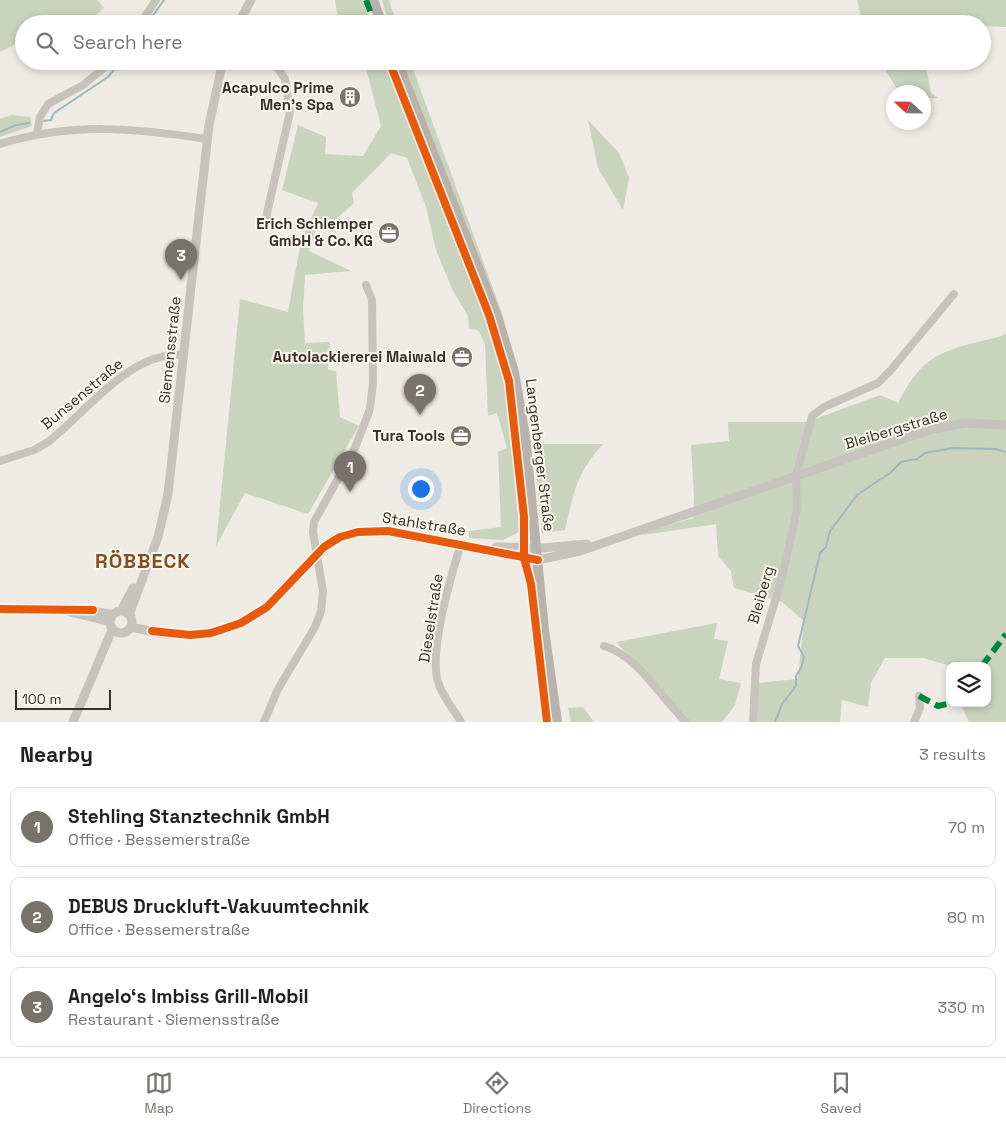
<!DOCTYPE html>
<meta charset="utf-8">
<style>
:root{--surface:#fff;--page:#f6f6f6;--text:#202124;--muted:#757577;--line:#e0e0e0;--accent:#77726b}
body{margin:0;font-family:"Space Grotesk",sans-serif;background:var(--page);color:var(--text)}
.controls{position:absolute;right:15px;bottom:15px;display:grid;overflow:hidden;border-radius:10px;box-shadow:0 2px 8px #0003}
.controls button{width:45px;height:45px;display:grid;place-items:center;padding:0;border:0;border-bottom:1px solid var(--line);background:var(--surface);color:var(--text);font:25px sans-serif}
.compass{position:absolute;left:886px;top:85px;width:45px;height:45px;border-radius:50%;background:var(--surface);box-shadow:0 2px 8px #0003;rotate:292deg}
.scale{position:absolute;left:15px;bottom:12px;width:96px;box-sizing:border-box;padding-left:5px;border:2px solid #37312a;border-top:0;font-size:14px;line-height:18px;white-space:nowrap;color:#37312a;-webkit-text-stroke:4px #f9f6eb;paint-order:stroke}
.you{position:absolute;left:420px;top:488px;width:18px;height:18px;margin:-12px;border:4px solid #fff;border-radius:50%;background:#1a73e8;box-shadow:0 0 0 8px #1a73e833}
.badge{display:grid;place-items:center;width:32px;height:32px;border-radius:50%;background:var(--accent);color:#fff;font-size:16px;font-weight:700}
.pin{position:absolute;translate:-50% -41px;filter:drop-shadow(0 1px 2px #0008)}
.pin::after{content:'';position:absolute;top:26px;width:18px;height:15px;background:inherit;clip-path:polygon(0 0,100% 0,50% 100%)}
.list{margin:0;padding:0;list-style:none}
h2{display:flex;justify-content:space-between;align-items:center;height:65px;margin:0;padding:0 20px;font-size:21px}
h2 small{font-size:16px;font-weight:400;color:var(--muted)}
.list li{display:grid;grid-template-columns:32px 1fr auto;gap:15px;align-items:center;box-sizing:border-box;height:80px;margin:0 10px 10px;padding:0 10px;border:1px solid var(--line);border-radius:10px}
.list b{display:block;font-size:19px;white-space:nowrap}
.list p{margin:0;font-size:16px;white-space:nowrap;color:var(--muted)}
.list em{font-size:16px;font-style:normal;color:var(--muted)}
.icon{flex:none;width:28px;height:28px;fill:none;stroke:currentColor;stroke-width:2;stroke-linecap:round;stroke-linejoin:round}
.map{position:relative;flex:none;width:1006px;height:722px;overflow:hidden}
.search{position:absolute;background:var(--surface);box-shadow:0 2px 8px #0003;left:15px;right:15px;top:15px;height:55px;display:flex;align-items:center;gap:12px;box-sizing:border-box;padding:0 18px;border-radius:28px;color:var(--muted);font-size:19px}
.sheet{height:335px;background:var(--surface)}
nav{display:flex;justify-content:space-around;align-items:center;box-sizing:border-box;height:70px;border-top:1px solid var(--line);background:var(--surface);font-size:14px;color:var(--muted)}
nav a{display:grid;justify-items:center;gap:2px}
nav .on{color:var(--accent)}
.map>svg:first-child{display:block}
.green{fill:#cad3be}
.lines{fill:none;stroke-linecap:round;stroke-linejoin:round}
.stream{stroke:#a0b7bd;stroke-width:2}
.minor{stroke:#c6c3bc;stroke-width:8}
.tertiary{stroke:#c6c3bc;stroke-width:9}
.secondary{stroke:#b7b3ac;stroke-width:10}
.quiet{stroke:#00873e;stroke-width:6;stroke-dasharray:12 6;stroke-linecap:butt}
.cycleway-casing{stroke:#f9f6eb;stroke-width:11}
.cycleway{stroke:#e8590c;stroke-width:8}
.labels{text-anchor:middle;stroke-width:4;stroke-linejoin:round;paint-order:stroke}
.poi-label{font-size:15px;font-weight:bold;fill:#37312a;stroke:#f9f6eb;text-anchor:end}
.street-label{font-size:15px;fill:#37312a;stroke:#f9f6eb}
.district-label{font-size:20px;font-weight:bold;letter-spacing:1px;fill:#825027;stroke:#f9f6eb}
</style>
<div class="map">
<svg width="1006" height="722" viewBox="0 0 1006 722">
<rect width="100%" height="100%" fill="#edebe3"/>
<path class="green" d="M0,0H97L104,8L86,24H24V40L0,52Z
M335,0H362L372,24H354L338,19Z
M382,0H389L397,24H389Z
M857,0H1006V27L982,26V24H863Z
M364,61H387L491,327L509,400L519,532L503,540L469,538V531L501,527L498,452L507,448L497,413L488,416L485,345L479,331L469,328L468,316L453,291L436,250L426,207L407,158L391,153L352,193L354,203L334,221L316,230L309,251L351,271L305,275L303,309L305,343L330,342L328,370L336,371L340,417L359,426L308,514L245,493L216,546L240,299L288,312L301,241L318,203L282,190L298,125L326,137L325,154L363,156L381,126Z
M402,61H410L510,335Z
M880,61H925L931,93L938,98H924V92H899Z
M11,115L30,117L32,126L0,137V119Z
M588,120L619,153L629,178L623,210L598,168Z
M1006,334V722H969L960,703H987V666H950L924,658H885L871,683L868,707L842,700L840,722H757V683L798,679L804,621L782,602L734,588L731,571L718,556L716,524L643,535L645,532L693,518L694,497L691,445L729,441L728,422H807L880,395L898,403C917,367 929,355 969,344C981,341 994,339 1006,334Z
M533,444H603C576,474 574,492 565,530L542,533Z
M717,623L714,639L728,641L719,679L741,683L735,705L722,722H691L616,642Z
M583,707L594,722H571L568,708Z"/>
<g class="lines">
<path class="stream" d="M147,24L164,0
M44,121L51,120L54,113L108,77L121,61
M0,132L16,125L29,123
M775,722L782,704L796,686V676L801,668L804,657L798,646L820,553L826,547L830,531L857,495L890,473L901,462L917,459L925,453L953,448L995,449L1006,452"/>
<path class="minor" d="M140,24L156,0
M37,134L40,117L48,104L83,85L113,61
M0,144C72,122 134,128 207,139
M265,222L290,112L285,79L273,61
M0,461L34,450L48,442C88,411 129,351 184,355
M461,544C451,576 427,654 439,685C444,698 454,710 461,722
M0,609H80L113,614
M69,612L110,622
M604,646C637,655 662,699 686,722
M264,722L278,689L315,627L321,611L323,591L313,532L314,522L355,448L370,409L373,382L372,300L366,285
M753,722L756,664L781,581L797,510L796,476L812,416L824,407L878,383L890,371L954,294
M914,722L920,708L919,696"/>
<path class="tertiary" d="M238,24L251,0
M496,547L543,548L587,544
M110 622a11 11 0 1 1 22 0a11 11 0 1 1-22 0Z
M121,611L133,588
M129,615L158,537L168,494L209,125L223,61
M131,627L164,634L190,635L211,633L241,623L267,607L324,547L340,537L358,532L388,531L538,560L580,551L929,430L965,423L1006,425
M73,722L112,630"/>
<path class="secondary" d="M373,0L382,24
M397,61L497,316L514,372L525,436L544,630L557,722"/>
<path class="quiet" d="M366,0L375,24
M982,666L1006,634
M919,696L938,706L951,703"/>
<g class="cycleway-casing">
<path id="cycleway" d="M389,61L489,315L509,381L524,517V558L531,584L547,722
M0,609L93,610
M152,631L190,635L211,633L241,623L267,607L324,547L340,537L358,532L388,531L538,560"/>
</g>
<use href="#cycleway" class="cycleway"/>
</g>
<defs>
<g id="building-disc" transform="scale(1.125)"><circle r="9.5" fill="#77726b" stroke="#f9f6eb"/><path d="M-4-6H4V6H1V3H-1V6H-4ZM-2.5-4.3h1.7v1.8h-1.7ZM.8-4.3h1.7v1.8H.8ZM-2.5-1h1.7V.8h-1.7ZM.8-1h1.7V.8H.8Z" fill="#fff"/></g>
<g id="office-disc" transform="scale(1.125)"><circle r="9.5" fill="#77726b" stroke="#f9f6eb"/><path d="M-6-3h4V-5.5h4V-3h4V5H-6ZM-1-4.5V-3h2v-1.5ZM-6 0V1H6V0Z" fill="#fff"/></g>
</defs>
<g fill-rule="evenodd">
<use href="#building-disc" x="350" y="97"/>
<use href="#office-disc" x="389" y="233"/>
<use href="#office-disc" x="462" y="357"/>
<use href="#office-disc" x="461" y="436"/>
</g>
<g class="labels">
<g class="poi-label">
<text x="334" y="93">Acapulco Prime<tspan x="334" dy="17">Men's Spa</tspan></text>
<text x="373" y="229">Erich Schlemper<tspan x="373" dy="17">GmbH &amp; Co. KG</tspan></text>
<text x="446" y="362">Autolackiererei Maiwald</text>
<text x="445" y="441">Tura Tools</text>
</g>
<g class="street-label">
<text transform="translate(170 350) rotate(-84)" y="5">Siemensstraße</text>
<text transform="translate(82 394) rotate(-40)" y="5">Bunsenstraße</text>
<text transform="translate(896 429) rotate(-17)" y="5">Bleibergstraße</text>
<text transform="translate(540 455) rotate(83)" y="5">Langenberger Straße</text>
<text transform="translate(424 524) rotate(9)" y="5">Stahlstraße</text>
<text transform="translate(761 595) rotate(-74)" y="5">Bleiberg</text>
<text transform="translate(431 618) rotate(-81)" y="5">Dieselstraße</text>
</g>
<g class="district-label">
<text x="143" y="568">RÖBBECK</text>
</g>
</g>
</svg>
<div class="controls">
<button><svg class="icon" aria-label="layers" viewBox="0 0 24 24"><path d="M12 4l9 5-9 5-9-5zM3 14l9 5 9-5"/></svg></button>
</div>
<svg class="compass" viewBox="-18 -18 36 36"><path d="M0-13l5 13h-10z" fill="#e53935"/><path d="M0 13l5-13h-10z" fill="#757577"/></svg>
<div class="scale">100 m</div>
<div class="you"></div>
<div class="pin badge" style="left:350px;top:492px">1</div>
<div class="pin badge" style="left:420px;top:415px">2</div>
<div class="pin badge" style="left:181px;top:280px">3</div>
<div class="search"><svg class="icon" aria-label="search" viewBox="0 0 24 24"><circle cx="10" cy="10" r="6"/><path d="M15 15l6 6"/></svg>Search here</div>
</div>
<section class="sheet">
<h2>Nearby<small>3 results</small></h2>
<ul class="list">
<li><span class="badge">1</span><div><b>Stehling Stanztechnik GmbH</b><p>Office · Bessemerstraße</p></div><em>70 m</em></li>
<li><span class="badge">2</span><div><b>DEBUS Druckluft-Vakuumtechnik</b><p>Office · Bessemerstraße</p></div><em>80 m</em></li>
<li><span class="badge">3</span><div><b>Angelo‘s Imbiss Grill-Mobil</b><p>Restaurant · Siemensstraße</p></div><em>330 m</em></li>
</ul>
</section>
<nav>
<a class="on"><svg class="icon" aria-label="map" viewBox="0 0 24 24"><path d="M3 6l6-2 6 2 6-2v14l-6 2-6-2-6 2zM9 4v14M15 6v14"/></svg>Map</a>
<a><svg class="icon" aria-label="directions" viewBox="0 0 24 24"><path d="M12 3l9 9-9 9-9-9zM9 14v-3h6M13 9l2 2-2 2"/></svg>Directions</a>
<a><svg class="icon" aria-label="saved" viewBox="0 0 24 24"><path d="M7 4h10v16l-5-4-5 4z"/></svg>Saved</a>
</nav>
